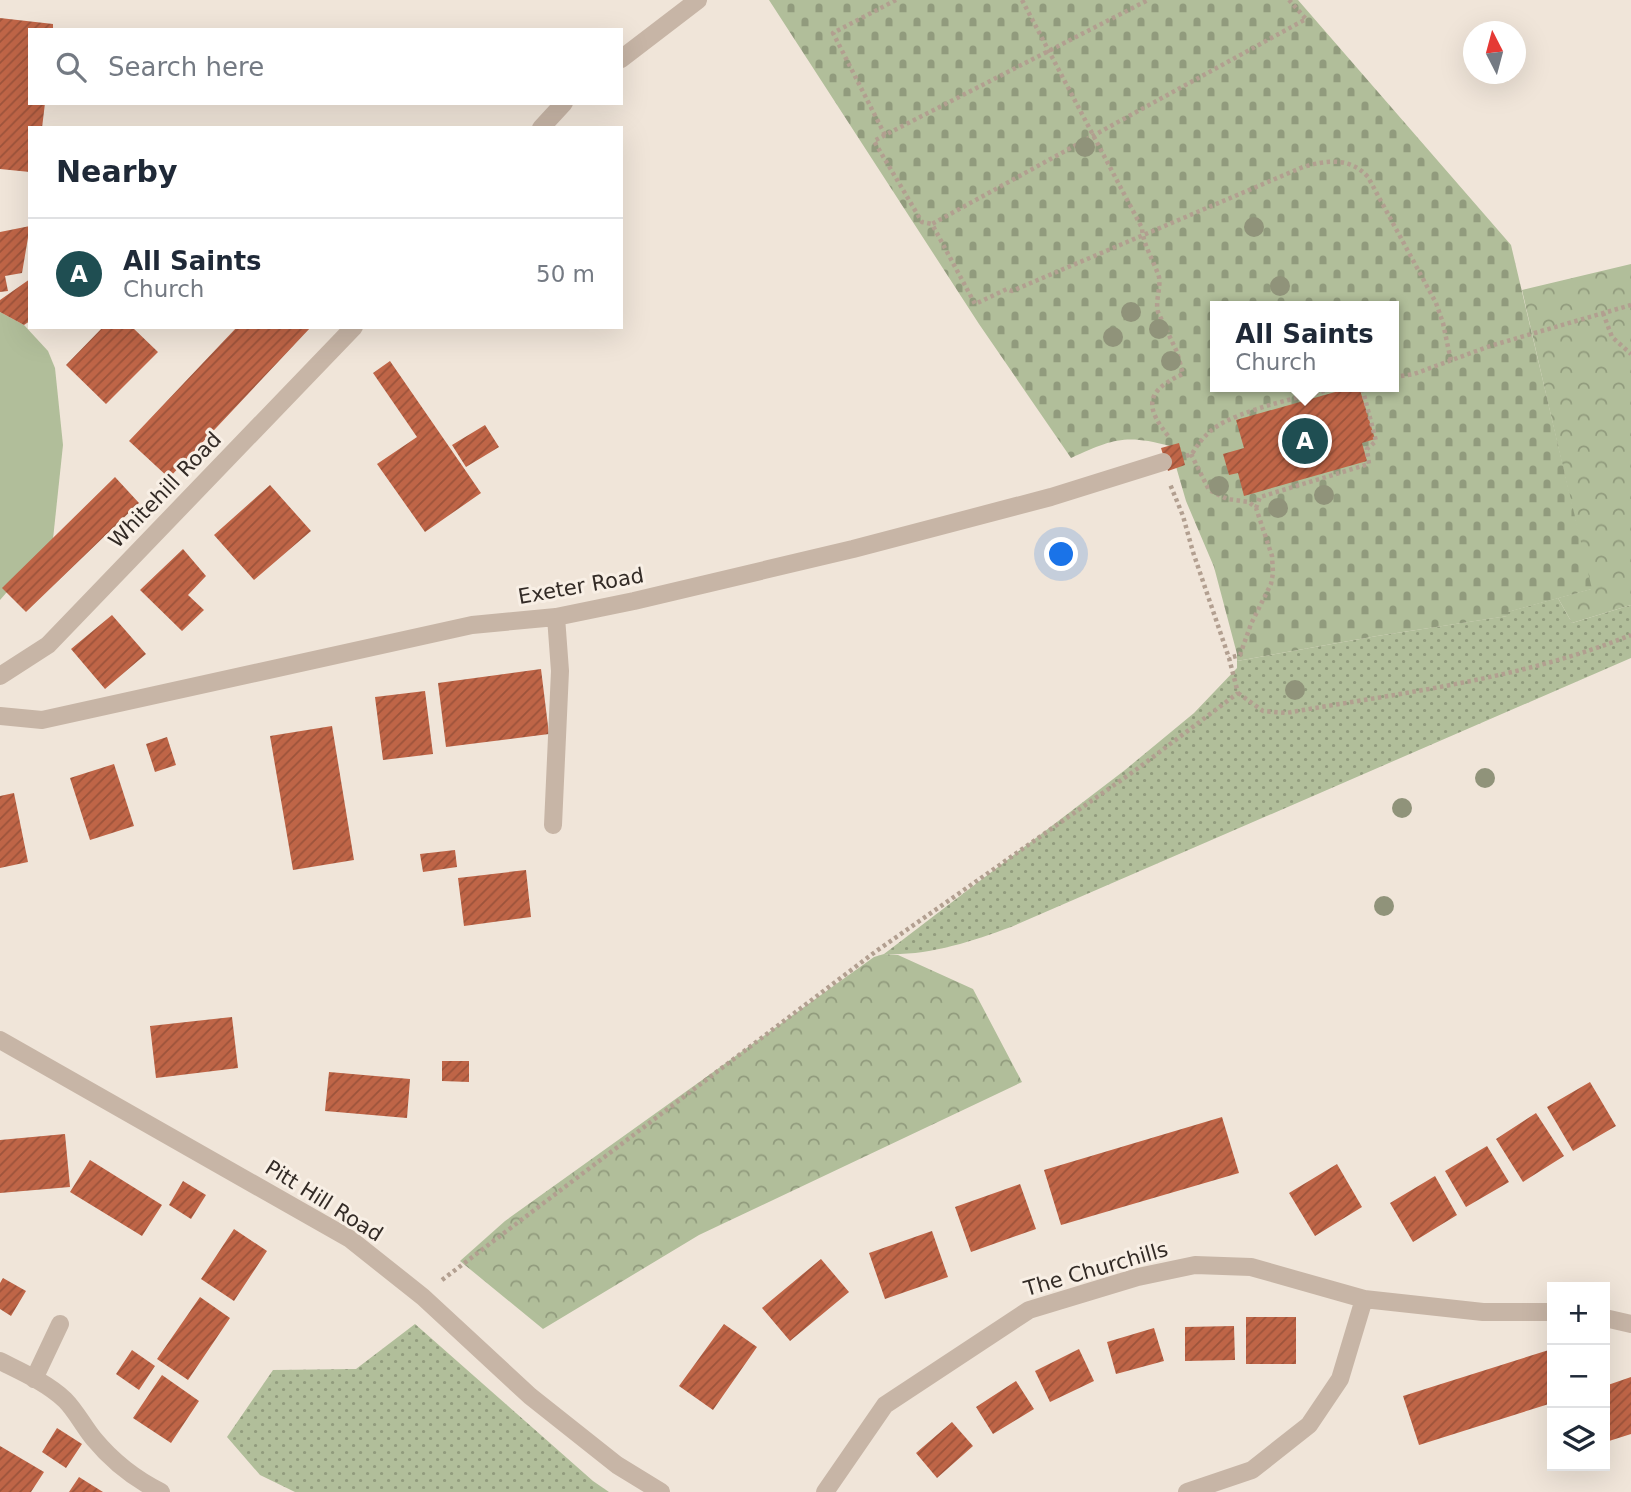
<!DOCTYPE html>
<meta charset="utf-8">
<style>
:root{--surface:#fff;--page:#f6f6f7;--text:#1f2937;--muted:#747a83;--line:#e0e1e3;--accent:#1f4e52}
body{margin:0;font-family:"DejaVu Sans",sans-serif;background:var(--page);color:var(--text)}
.controls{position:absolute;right:21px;bottom:21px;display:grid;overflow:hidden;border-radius:0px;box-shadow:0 7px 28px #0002}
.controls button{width:63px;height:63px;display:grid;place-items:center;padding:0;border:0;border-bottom:2px solid var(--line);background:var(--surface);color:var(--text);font:35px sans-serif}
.compass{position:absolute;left:1463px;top:21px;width:63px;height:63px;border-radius:50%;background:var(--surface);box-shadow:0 7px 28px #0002;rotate:354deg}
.you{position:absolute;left:1062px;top:555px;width:24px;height:24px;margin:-18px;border:5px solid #fff;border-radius:50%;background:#1a73e8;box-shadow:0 0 0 10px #1a73e833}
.badge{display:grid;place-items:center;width:46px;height:46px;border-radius:50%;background:var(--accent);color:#fff;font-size:23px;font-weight:700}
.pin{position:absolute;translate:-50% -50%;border:4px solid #fff;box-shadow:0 2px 7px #0006}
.popup{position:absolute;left:1210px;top:301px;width:189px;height:91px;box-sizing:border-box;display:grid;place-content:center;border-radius:0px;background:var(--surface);filter:drop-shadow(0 2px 5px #0005);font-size:23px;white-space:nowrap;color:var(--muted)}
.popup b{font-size:26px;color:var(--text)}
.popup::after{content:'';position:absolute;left:50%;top:100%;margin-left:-14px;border:14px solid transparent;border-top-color:var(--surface)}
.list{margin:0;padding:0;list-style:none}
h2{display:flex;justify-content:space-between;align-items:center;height:91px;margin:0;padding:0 28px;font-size:30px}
h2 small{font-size:23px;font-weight:400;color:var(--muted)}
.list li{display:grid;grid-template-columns:46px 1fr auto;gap:21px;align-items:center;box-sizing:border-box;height:112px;padding:0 28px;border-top:2px solid var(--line)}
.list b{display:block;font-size:26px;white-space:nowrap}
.list p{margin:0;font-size:23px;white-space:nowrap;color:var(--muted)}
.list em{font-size:23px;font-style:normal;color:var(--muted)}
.icon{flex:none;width:38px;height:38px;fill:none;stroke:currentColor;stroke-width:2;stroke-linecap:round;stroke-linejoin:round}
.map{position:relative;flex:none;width:1631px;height:1492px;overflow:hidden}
.search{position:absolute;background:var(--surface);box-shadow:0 7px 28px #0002;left:28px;top:28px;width:595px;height:77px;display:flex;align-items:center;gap:18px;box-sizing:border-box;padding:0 24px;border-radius:0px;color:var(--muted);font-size:26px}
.panel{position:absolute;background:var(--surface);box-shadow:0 7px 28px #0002;left:28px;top:126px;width:595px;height:203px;border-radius:0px}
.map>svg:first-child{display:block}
.grass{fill:url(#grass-dots)}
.forest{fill:url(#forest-crowns)}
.cemetery{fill:url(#cemetery-stones);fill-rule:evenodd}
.garden{fill:#b1be9a}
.building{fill:url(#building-hatch)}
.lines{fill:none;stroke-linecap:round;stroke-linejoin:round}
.path{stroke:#b29f90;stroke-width:4.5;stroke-dasharray:3.5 3.5;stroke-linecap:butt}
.minor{stroke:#c7b5a6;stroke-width:18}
.tree{fill:#90937a}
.labels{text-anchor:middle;stroke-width:6;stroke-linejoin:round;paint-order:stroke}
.street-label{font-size:21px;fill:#332b26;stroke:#f8efe5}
</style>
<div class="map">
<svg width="1631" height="1492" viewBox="0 0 1631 1492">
<defs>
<pattern id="grass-dots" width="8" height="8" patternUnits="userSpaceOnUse" patternTransform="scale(1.75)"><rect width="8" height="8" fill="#b1be9a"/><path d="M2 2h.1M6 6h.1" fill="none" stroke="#919b7d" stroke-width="1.8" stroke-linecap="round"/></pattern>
<pattern id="forest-crowns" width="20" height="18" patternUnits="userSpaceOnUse" patternTransform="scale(1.75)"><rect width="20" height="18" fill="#b1be9a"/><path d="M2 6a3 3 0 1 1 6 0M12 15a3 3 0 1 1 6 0" fill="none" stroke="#919b7d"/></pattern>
<pattern id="cemetery-stones" width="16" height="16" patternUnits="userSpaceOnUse" patternTransform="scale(1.75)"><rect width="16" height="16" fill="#b1be9a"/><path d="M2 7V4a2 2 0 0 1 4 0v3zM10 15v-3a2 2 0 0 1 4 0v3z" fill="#919b7d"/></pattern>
<pattern id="building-hatch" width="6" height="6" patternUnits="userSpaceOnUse" patternTransform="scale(1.75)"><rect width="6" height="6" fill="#bf6547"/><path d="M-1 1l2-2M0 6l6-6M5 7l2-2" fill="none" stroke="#9c533b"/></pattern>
</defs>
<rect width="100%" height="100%" fill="#f0e5d9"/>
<path class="grass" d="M1558,598L1572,623L1631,605V658L1011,927C970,942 928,956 884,954L1125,770L1194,713L1237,668V661L1377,636L1507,616V612Z
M415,1324L593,1481L609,1492H295L260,1475L227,1437L273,1370L356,1369Z"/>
<path class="forest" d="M1631,264V605L1572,623L1558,598L1591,589L1522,290Z
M884,954L898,955L973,989L1022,1082L699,1235L543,1329L460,1261L505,1221L874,957Z"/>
<path class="cemetery" d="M769,0H1298L1511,245L1592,589L1508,612V616L1377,636L1237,661V654L1214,567L1186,501L1170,446C1125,434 1113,439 1071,458L979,324ZM1216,306H1394V387H1216Z"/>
<path class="garden" d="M0,312L24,325L48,351L55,368L63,445L53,539L0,600Z"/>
<path class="building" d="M0,18L53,24V30H30V103H45L42,128H30V172L0,169Z
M30,226L22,273L5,276L8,291L0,292V232Z
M30,279V321L24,325L0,312V300Z
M103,327H132L158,352L106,404L66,365Z
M237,327H311L169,478L129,441Z
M390,361L481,493L425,532L377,464L417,437L373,373Z
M1353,387H1359L1375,439L1362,443L1367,461L1244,496L1238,473L1229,475L1223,454L1244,448L1236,420Z
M485,425L499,447L466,467L452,445Z
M1179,443L1185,465L1168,471L1161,448Z
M115,477L139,503L26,612L2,588Z
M270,485L311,531L254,580L214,535Z
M183,549L206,576L188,595L204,610L182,631L140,590Z
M112,615L146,654L105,689L71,649Z
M541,669L549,734L446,747L438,683Z
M425,691L433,754L383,760L375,697Z
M332,726L354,860L293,870L270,736Z
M167,737L176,765L155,772L146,744Z
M114,764L134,826L90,840L70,778Z
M14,793L28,862L0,868V796Z
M455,850L457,867L423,872L420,854Z
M526,870L531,917L464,926L458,878Z
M232,1017L238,1068L156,1078L150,1026Z
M442,1061H469V1082L442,1081Z
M329,1072L410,1079L407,1118L325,1111Z
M1590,1082L1616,1126L1573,1151L1547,1107Z
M1536,1113L1564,1156L1523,1182L1496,1139Z
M1222,1117L1239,1173L1061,1225L1044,1170Z
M65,1134L70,1187L0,1193V1140Z
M1487,1146L1509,1182L1466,1207L1445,1171Z
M90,1160L162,1205L142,1236L70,1192Z
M1337,1164L1362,1207L1315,1236L1289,1193Z
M1435,1176L1457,1215L1413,1242L1390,1203Z
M183,1181L206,1195L191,1219L169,1205Z
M1020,1184L1036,1229L971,1252L955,1207Z
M234,1229L267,1251L234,1301L201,1279Z
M932,1231L948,1277L885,1299L869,1253Z
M821,1259L849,1292L790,1341L762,1308Z
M3,1278L26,1291L11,1316L0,1309V1283Z
M200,1297L230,1318L188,1380L157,1359Z
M1246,1317H1296V1364H1246Z
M724,1324L757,1347L713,1410L679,1386Z
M1234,1326L1235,1360L1185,1361V1327Z
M1154,1328L1164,1361L1116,1374L1107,1342Z
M1079,1349L1094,1381L1050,1402L1035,1371Z
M1552,1349V1403L1419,1445L1403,1396Z
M132,1350L155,1366L139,1390L116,1374Z
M162,1375L199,1401L171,1443L133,1418Z
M1631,1377V1434L1609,1441L1605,1428V1386Z
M1016,1381L1034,1409L993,1434L976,1407Z
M952,1422L973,1446L937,1478L916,1453Z
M57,1428L82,1444L66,1468L42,1452Z
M0,1446L44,1472L31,1492H0Z
M79,1477L103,1492H69Z"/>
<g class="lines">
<path class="path" d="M896,0L833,33L885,135L1148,0
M1022,0L1142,228C1143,245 1154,261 1159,277C1161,289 1155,300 1158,312L1177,352L1183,374C1145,391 1144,407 1170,438
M1289,0L1306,19L932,224L975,304L1007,289L1012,291L1303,167C1327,160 1350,157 1368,177L1436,303L1443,323L1451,361
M885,135L874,141L922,222L932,224
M1603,313L1612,337L1631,354
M1394,377L1414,374L1490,346L1631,305
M1191,454L1209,490L1227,499L1249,502L1256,508L1272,556L1273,573L1271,584L1251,624L1240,655L1229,658
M1186,456L1192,454C1198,444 1204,436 1213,429C1240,409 1306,396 1340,387
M1256,508L1260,497L1369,464L1367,449L1376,441L1362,387
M1238,693L1263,711L1286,713C1400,693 1523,679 1631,635
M442,1280L875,952L1137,769L1238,693L1229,658L1193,552L1183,516L1170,484"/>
<path class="minor" d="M621,59L698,0
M541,128L564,103
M0,676L48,645L354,327
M0,716L42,720L472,625L556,617L634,601L853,549L1051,497L1163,462
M553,825L560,671L556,617
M0,1040L350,1239L423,1297L530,1396L617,1465L661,1492
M1605,1318L1631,1324
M0,1361C22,1372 47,1383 65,1400C76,1411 84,1427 94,1439C113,1462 135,1479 161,1492
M34,1379L60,1324
M825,1492L885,1405L1029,1310L1138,1277L1195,1265L1251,1267L1364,1299L1483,1312H1552
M1187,1492L1252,1470L1309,1425L1340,1379L1364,1299"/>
</g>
<g class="tree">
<circle cx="1085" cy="147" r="10"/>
<circle cx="1254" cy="227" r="10"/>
<circle cx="1280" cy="286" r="10"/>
<circle cx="1131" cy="312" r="10"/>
<circle cx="1159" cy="329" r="10"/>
<circle cx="1113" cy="337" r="10"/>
<circle cx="1171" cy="361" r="10"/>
<circle cx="1219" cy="486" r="10"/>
<circle cx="1324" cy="495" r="10"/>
<circle cx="1278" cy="508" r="10"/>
<circle cx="1295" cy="690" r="10"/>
<circle cx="1485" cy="778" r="10"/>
<circle cx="1402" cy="808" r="10"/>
<circle cx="1384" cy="906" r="10"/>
</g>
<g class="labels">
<g class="street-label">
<text transform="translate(165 490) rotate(-46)" y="7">Whitehill Road</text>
<text transform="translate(581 586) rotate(-10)" y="7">Exeter Road</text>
<text transform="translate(324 1201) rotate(32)" y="7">Pitt Hill Road</text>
<text transform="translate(1096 1269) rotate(-16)" y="7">The Churchills</text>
</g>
</g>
</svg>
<div class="controls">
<button>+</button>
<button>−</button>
<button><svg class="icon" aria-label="layers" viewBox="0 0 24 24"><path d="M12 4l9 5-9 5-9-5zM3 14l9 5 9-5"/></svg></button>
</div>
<svg class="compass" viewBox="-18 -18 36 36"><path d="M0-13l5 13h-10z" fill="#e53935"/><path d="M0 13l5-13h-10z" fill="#747a83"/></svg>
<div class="you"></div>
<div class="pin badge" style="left:1305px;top:441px">A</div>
<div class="popup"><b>All Saints</b>Church</div>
<div class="search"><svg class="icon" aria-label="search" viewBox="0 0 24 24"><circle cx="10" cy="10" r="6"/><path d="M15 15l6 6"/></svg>Search here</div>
<section class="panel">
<h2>Nearby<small></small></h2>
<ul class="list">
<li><span class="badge">A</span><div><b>All Saints</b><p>Church</p></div><em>50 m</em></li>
</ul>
</section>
</div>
